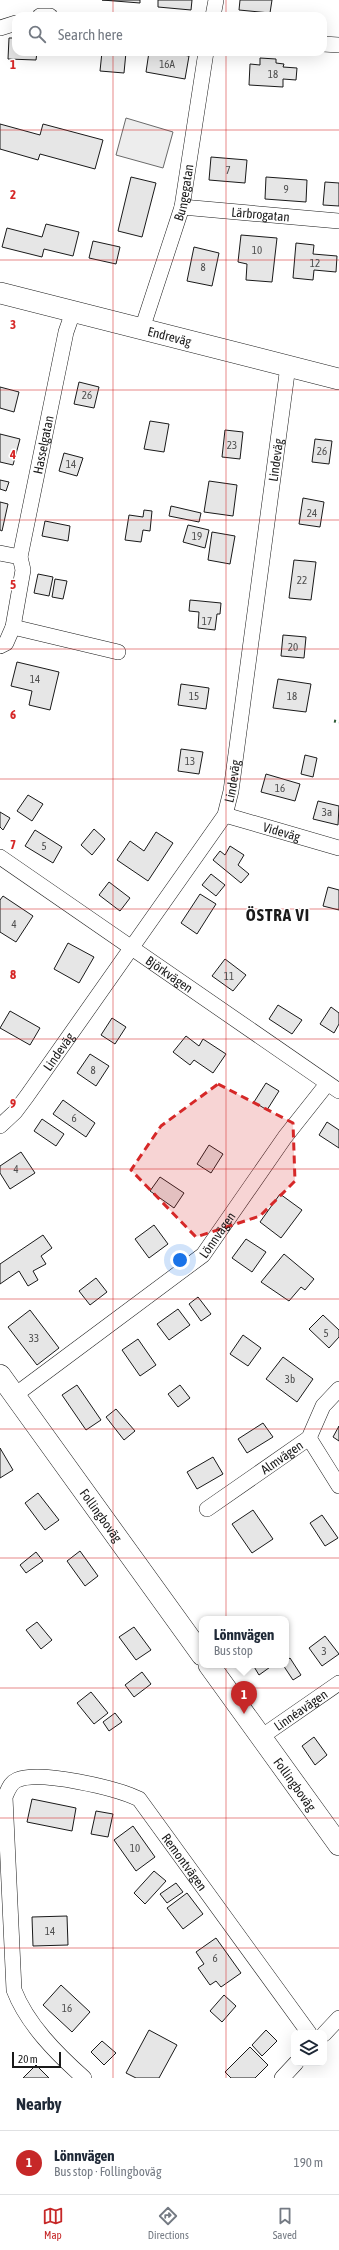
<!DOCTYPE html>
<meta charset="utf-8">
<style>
:root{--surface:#fff;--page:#f6f6f7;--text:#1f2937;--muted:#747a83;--line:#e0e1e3;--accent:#c62828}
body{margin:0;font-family:"Asap Condensed",sans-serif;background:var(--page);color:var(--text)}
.controls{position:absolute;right:12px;bottom:12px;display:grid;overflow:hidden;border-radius:8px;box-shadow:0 4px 16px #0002}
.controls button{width:36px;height:36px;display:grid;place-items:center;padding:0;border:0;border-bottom:1px solid var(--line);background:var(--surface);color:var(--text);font:20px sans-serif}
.scale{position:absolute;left:12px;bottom:10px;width:49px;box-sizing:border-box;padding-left:4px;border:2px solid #1a1a1a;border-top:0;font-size:11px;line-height:14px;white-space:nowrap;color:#1a1a1a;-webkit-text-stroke:3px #fff;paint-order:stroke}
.you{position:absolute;left:180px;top:1260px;width:14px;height:14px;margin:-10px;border:3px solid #fff;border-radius:50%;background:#1a73e8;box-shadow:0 0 0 6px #1a73e833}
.badge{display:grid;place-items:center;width:26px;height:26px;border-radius:50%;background:var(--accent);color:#fff;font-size:13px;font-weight:700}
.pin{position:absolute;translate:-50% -33px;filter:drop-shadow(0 1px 2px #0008)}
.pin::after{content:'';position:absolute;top:21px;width:14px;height:12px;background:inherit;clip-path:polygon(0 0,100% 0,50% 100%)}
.popup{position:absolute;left:199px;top:1616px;width:90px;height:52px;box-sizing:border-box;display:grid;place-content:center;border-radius:8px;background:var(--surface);filter:drop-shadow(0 1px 3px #0005);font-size:13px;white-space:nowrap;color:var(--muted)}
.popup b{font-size:15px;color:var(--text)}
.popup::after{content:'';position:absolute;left:50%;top:100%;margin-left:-8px;border:8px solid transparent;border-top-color:var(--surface)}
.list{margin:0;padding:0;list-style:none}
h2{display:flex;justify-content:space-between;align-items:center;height:52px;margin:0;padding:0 16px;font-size:17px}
h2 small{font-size:13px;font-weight:400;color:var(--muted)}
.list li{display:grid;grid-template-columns:26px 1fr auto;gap:12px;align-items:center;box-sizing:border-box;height:64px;padding:0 16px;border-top:1px solid var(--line)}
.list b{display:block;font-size:15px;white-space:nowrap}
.list p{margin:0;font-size:13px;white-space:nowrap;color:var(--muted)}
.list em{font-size:13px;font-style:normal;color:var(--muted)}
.icon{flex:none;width:22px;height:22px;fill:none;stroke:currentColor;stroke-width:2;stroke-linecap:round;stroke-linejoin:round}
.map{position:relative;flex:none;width:339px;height:2078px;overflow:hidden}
.search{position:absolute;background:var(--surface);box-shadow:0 4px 16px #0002;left:12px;right:12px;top:12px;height:44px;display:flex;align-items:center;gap:10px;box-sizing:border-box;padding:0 14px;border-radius:12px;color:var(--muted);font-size:15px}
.sheet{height:116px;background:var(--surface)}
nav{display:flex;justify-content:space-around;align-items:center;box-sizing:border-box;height:56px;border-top:1px solid var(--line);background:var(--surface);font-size:11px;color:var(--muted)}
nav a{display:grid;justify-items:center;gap:2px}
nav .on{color:var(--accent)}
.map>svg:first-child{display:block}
.parking{fill:#ededed;stroke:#6a6a6a}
.building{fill:#e6e6e6;stroke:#1a1a1a}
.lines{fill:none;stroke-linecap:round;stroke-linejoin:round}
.street-casing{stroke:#1a1a1a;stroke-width:16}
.secondary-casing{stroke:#1a1a1a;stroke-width:22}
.street{stroke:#fff;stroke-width:15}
.secondary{stroke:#fff;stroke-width:21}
.hedge{stroke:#2b5a34;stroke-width:3;stroke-dasharray:2 3;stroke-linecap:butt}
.marked{fill:#d62828;fill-opacity:0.2;stroke:#d62828;stroke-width:3;stroke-dasharray:8 5;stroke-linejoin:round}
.grid{fill:none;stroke:#d62828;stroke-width:1;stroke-opacity:0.55}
.labels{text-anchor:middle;stroke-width:3;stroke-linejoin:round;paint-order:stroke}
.number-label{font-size:11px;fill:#4d4d4d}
.street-label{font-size:13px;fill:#1a1a1a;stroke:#fff}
.district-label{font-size:17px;font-weight:bold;letter-spacing:1px;fill:#1a1a1a;stroke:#fff}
.grid-label{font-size:13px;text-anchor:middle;font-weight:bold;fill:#d62828;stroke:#fff;stroke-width:3;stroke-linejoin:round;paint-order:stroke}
</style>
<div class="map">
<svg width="339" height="2078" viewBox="0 0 339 2078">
<rect width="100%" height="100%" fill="#fff"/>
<path class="parking" d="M126,118L173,132L163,168L116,155Z"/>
<path class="building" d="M102,0H140V3Z
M158,0H192L191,10L158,7Z
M240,0H272L270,13L239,10Z
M9,38H16V52H37L36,60L8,59Z
M102,52H126L124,73L100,71Z
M149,52H165L189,56L185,79L146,72Z
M260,58L276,59V63L284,64L283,67L297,68L296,80L283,79V87L249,85L250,64L260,65Z
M0,124L40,135L43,124L103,140L95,169L40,154L38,160L0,149Z
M211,157L247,160L245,183L209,180Z
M131,177L156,183L142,237L118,231Z
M266,177L307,180L306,202L265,199Z
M325,182L339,183V206L323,205Z
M46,224L79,232L73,256L44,249L42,257L2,247L7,228L42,237Z
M241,235L277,238L272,282L246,280L247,264L238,262Z
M93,241L120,247L116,264L89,258Z
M296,243L314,245L313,254L337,256L336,272L314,270L313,280L293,278Z
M194,247L219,253L212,286L187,281Z
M79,382L99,387L94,408L74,404Z
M0,387L19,392L14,412L0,408Z
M150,421L169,424L164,452L144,449Z
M225,430L243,432L240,459L222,457Z
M0,434L20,439L13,465L0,462Z
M315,439L332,441L329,464L312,462Z
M64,453L83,458L77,476L59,471Z
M0,480L9,482L6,491L0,489Z
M209,481L237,485L233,516L204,512Z
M303,498L324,502L320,527L299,524Z
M0,502L8,504L2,531L0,530Z
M171,506L201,513L199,522L169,516Z
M144,510L152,511L150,531L143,530L141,542L125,540L129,515L143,517Z
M45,521L70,526L68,541L42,536Z
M188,525L209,530L205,548L183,542Z
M212,532L235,536L230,564L208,560Z
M294,560L316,562L311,600L289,598Z
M38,574L53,577L49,596L34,593Z
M55,579L67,581L63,599L52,597Z
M190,600L221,603L220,614H217L215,630L198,628L199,612L189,611Z
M283,635L306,637L304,658L281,656Z
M17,662L59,672L50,710L29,705L32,691L11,686Z
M278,679L311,684L306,712L273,708Z
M181,684L209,688L206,709L178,705Z
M181,749L203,752L199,774L178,771Z
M305,755L317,758L313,777L301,774Z
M266,774L300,784L295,801L261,792Z
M28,795L43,804L32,821L17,811Z
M318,801L339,806L338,825L313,819Z
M0,812L10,818L3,830L0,827Z
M94,829L105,839L92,855L81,845Z
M35,830L62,847L53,863L25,846Z
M156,832L173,843L148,881L117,860L130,841L144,851Z
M230,846L244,855L238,865L249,874L241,883L213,860L220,851L225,855Z
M211,874L225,885L216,896L202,885Z
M109,882L130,898L120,911L99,895Z
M328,887L339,890V910L323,906Z
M200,894L216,904L197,934L181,923Z
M3,896L33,916L16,942L0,932V900Z
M68,943L94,957L79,983L54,969Z
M225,959L246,975L233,991L212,976Z
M278,1005L302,1020L292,1034L269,1019Z
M331,1007L339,1013V1024L334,1033L320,1024Z
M10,1011L40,1028L30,1045L0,1028Z
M112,1018L126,1027L115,1044L101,1035Z
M186,1036L199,1046L203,1039L226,1054L213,1073L194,1060L190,1065L173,1052Z
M90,1054L109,1066L96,1086L77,1073Z
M266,1083L279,1091L267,1110L254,1102Z
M63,1100L95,1123L86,1137L53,1114Z
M42,1119L64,1134L56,1146L34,1131Z
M327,1122L339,1130V1148L319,1135Z
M209,1145L223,1154L211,1173L197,1164Z
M21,1152L35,1173L10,1189L0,1173V1166Z
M160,1177L184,1193L174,1208L150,1191Z
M280,1194L302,1210L281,1238L260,1222Z
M154,1225L168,1244L149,1258L135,1239Z
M43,1235L52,1248L41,1256L46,1264L33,1271L38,1280L28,1286L19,1271L0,1284V1264Z
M246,1239L266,1252L252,1272L232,1258Z
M284,1254L314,1279L305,1290L301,1287L289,1301L261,1282Z
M96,1278L107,1292L90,1305L79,1291Z
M198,1297L211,1314L201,1321L189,1304Z
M178,1309L190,1325L169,1340L157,1324Z
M30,1310L59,1348L37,1365L8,1327Z
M323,1315L339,1330V1337L329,1348L309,1329Z
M243,1335L261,1348L248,1366L230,1354Z
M138,1339L156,1365L140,1376L122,1350Z
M283,1357L313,1379L297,1402L266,1379Z
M77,1385L101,1420L86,1430L62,1395Z
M180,1385L190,1398L178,1407L168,1394Z
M116,1409L135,1431L124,1440L106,1417Z
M263,1423L273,1437L247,1453L238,1439Z
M339,1426V1441L333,1437Z
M0,1448L13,1470L0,1478Z
M213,1457L223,1474L197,1489L187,1472Z
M38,1493L59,1520L45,1530L25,1503Z
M253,1510L273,1539L252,1553L232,1524Z
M322,1515L338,1538L325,1546L310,1523Z
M80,1551L98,1576L85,1586L67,1561Z
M36,1552L43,1561L26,1573L20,1565Z
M37,1622L52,1640L41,1649L26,1630Z
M134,1627L151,1650L136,1660L119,1637Z
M325,1636L339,1654L322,1666L309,1648Z
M290,1658L301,1675L293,1680L283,1665H286V1661Z
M253,1665H273L259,1675Z
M142,1672L151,1684L134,1697L125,1685Z
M91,1692L108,1713L94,1724L77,1703Z
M115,1713L122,1722L109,1731L103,1722Z
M314,1737L327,1755L315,1765L302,1746Z
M32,1799L76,1808L72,1831L27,1822Z
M96,1811L113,1814L108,1837L91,1834Z
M133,1826L155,1857L136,1871L114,1840Z
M154,1871L166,1881L145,1904L134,1893Z
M176,1883L183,1892L167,1903L160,1894Z
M187,1893L203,1914L183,1929L167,1908Z
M67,1916L68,1945L33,1946L32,1917Z
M216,1938L241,1973L221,1987L216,1981L210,1985L198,1968L204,1964L196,1952Z
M61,1985L90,2012L72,2032L43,2005Z
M224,1995L236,2006L222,2022L210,2011Z
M149,2030L177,2045L159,2078H136L126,2073Z
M266,2030L277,2041L262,2056L252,2045Z
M102,2041L116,2053L104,2065L91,2052Z
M250,2047L268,2065L255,2078H231L225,2072Z
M36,2065L49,2078H23Z"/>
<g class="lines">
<g class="street-casing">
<g id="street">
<path d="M40,16H50"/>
<path d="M213,16L216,0"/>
<path d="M0,28L16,23"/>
<path d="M323,44L339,45"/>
<path id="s1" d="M182,207L339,221"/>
<path id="s2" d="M142,329L182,207L206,52"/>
<path d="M0,553L20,557"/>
<path d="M13,627L118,652"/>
<path id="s3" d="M0,646L6,643L13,627L23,570L20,557L66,332L73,312"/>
<path id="s4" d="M225,815L339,848"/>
<path id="s5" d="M0,857L339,1091"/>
<path id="s6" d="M0,1126L15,1112L27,1096L225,815L231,791L288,366"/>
<path id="s7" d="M15,1395L203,1255L285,1137L327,1084"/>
<path d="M309,1438L339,1486"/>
<path id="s8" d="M207,1509L309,1438L323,1406L339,1389"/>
<path id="s9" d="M261,1737L339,1683"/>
<path d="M324,2034L339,2018"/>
<path id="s10" d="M84,2078C57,2054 27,2024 14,1990L5,1797C8,1790 10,1783 17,1780C40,1770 116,1788 139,1799L309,2033"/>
<path d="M282,2078L296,2063"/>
</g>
</g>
<g class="secondary-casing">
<g id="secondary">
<path id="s11" d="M0,293L339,379"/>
<path id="s12" d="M0,1375L202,1655"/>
<path id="s13" d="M209,1665L339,1845"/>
</g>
</g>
<use href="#street" class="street"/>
<use href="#secondary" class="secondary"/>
<path class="hedge" d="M334,721L339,722"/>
</g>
<path class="marked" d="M218,1084L293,1123L295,1181L260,1216L196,1237L131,1170L161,1126Z"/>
<path class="grid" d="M113,0V16M226,0V16M113,52V2078M226,52V2078M0,130H339M0,260H339M0,390H339M0,520H339M0,649H339M0,779H339M0,909H339M0,1039H339M0,1169H339M0,1299H339M0,1429H339M0,1558H339M0,1688H339M0,1818H339M0,1948H339"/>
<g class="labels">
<g class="number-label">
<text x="167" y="68">16A</text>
<text x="273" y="78">18</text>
<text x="228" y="174">7</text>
<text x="286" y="193">9</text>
<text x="257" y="254">10</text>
<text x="315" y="267">12</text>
<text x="203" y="271">8</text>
<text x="87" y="399">26</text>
<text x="232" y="449">23</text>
<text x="322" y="455">26</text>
<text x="71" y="468">14</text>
<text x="312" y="517">24</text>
<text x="197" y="540">19</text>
<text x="302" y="584">22</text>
<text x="207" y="625">17</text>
<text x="293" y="651">20</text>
<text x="35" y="683">14</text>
<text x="194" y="700">15</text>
<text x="292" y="700">18</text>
<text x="190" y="765">13</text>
<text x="280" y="792">16</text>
<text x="327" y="816">3a</text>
<text x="44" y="850">5</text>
<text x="14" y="928">4</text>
<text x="229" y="980">11</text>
<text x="93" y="1074">8</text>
<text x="74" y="1122">6</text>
<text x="16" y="1173">4</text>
<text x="326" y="1337">5</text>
<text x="34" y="1342">33</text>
<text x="290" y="1383">3b</text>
<text x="324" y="1655">3</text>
<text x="135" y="1852">10</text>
<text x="50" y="1935">14</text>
<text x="215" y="1962">6</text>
<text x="67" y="2012">16</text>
</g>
<g class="street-label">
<text dy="5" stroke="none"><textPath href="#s2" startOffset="143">Bungegatan</textPath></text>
<text dy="5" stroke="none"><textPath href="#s1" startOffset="79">Lärbrogatan</textPath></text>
<text dy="5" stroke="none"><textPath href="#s11" startOffset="175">Endreväg</textPath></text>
<text dy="5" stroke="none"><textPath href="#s3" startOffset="210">Hasselgatan</textPath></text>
<text dy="5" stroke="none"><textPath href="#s6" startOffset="743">Lindeväg</textPath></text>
<text dy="5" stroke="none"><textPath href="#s6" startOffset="419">Lindeväg</textPath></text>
<text dy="5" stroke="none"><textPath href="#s4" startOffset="59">Videväg</textPath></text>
<text dy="5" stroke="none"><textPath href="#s5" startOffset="206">Björkvägen</textPath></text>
<text dy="5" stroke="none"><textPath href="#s6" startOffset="95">Lindeväg</textPath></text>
<text dy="5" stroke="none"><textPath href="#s7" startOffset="259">Lönnvägen</textPath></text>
<text dy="5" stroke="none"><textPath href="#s8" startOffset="91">Almvägen</textPath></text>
<text dy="5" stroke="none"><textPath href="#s12" startOffset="173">Follingboväg</textPath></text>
<text dy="5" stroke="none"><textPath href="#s9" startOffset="48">Linnéavägen</textPath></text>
<text dy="5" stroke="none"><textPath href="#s13" startOffset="147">Follingboväg</textPath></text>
<text dy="5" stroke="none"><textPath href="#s10" startOffset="531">Remontvägen</textPath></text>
</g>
<g class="district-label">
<text x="278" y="921">ÖSTRA VI</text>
</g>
</g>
<g class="grid-label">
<text x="13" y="69">1</text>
<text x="13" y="199">2</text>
<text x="13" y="329">3</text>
<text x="13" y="459">4</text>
<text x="13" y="589">5</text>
<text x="13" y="719">6</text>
<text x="13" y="849">7</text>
<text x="13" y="979">8</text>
<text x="13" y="1108">9</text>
</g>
</svg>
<div class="controls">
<button><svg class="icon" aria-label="layers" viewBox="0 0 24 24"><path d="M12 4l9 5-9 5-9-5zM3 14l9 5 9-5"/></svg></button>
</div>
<div class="scale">20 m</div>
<div class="you"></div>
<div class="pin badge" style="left:244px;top:1714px">1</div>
<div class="popup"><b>Lönnvägen</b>Bus stop</div>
<div class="search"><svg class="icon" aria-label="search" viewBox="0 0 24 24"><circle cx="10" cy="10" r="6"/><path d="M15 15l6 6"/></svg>Search here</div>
</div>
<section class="sheet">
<h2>Nearby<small></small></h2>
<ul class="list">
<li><span class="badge">1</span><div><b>Lönnvägen</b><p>Bus stop · Follingboväg</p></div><em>190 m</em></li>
</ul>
</section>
<nav>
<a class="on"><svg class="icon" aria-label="map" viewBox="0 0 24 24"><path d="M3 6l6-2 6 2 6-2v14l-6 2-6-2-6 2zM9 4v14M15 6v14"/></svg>Map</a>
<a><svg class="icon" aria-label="directions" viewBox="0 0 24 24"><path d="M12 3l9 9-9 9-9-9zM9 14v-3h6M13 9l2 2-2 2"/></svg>Directions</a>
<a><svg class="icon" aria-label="saved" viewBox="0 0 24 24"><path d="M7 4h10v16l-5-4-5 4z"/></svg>Saved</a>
</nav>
